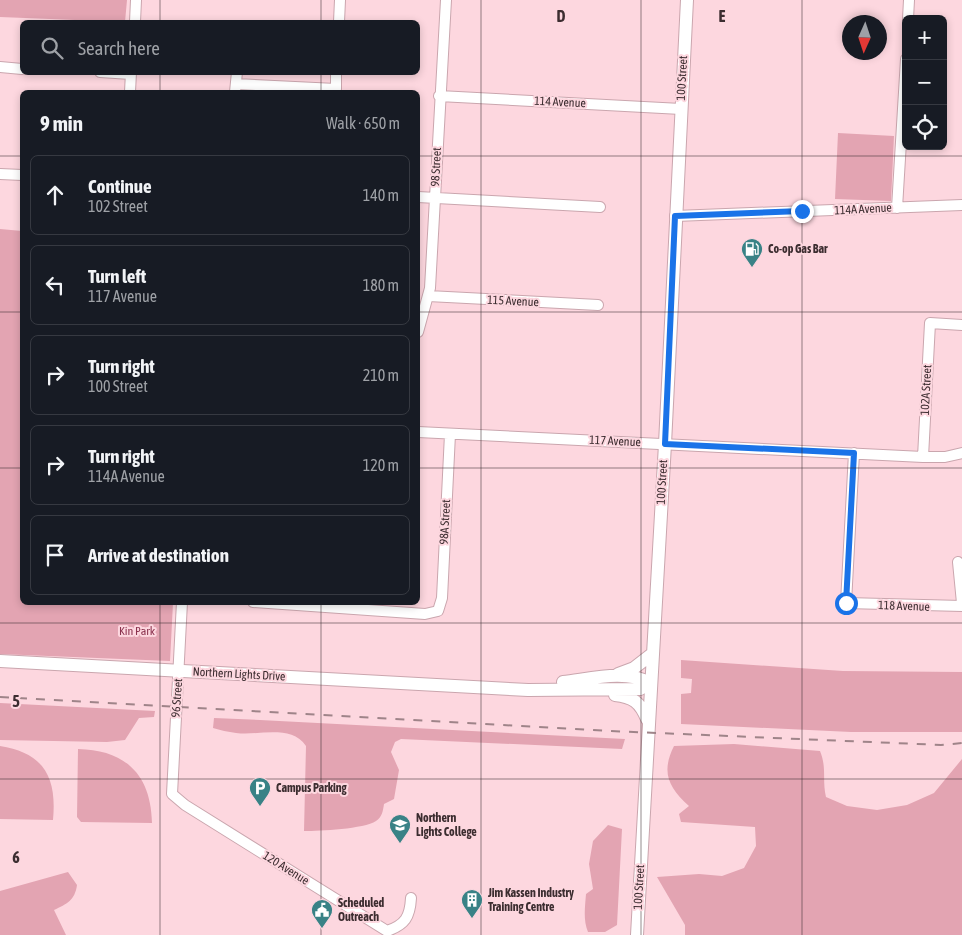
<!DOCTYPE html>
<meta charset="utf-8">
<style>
:root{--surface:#171b24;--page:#20242c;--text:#f1f3f6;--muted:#9ea1a6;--line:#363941}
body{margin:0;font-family:"Asap Condensed",sans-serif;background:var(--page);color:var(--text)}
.controls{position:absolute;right:15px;top:15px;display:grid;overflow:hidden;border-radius:8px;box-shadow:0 2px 8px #0003}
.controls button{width:45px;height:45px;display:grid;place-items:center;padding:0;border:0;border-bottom:1px solid var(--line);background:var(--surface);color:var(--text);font:25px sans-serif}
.compass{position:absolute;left:842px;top:15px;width:45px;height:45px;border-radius:50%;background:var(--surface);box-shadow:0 2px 8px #0003;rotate:183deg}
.stop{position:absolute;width:15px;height:15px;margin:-11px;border:4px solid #1a73e8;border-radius:50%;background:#fff}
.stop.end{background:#1a73e8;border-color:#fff;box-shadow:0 1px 5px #0008}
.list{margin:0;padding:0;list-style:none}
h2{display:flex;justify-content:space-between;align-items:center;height:65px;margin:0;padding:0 20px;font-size:21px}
h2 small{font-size:16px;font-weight:400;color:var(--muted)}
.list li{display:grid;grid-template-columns:32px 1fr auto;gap:15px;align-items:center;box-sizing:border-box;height:80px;margin:0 10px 10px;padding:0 10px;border:1px solid var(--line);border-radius:8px}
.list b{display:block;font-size:19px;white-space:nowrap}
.list p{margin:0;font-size:16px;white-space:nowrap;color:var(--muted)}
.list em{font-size:16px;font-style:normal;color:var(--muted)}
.icon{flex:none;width:28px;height:28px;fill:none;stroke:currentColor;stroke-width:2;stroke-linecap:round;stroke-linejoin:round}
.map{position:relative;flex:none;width:962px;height:935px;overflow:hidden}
.search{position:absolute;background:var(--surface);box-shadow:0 2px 8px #0003;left:20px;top:20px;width:400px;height:55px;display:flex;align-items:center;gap:12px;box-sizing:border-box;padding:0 18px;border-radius:8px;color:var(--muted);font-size:19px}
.panel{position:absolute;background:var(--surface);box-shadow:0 2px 8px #0003;left:20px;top:90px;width:400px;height:515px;border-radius:8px}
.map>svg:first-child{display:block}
.green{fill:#e3a4b2}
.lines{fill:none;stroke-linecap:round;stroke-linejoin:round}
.minor-casing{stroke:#caa6ae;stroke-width:12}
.major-casing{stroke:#caa6ae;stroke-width:14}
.minor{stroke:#fff;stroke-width:10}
.major{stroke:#fff;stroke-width:12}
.rail{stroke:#9f8489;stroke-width:2;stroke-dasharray:9 9;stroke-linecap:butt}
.route{stroke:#1a73e8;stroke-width:6}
.grid{fill:none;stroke:#3c2d30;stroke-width:1;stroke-opacity:0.55}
.labels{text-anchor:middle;stroke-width:4;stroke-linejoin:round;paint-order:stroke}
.street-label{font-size:12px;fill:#3c2d30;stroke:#fdd7df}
.poi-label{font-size:12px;font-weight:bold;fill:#3c2d30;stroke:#fdd7df;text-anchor:start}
.park-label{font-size:12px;fill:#8b324e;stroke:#fdd7df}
.grid-label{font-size:16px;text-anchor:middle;font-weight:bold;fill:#3c2d30;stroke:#fdd7df;stroke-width:4;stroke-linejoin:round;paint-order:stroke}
</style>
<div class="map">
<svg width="962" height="935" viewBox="0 0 962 935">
<rect width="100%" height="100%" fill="#fdd7df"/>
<path class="green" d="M0,0H127L125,22L0,17Z
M838,133L894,136L891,201L835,199Z
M0,229L22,231V602L173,603L170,661L0,654Z
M681,660L843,671L962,672V732H851L681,724V694L691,693L692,679L681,678Z
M0,703L155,711L154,717L139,718L125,740L107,742L0,740Z
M214,718L260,720L625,739L622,749L401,739L395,742L391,752L399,770L394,799L384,804C383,811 382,817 376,821C364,829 320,831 304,831L306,746C291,724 259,736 236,733C228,732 220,730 213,728Z
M734,744L820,751C827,768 822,779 826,797L847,806L877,810L907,805L934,793L962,759V935H685V925L657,877L699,874L722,876L744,868L756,846L755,827L681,822L679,814L689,806C668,787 661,772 674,746Z
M0,746C44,753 57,777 53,820L0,819Z
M78,749C126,750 151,775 152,823L81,822L77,817Z
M608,825L622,829L617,925L605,932H588C583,920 585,907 586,894L593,889L589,864L593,841Z
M68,872L77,885C75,900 67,904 54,910L66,935H0V891Z"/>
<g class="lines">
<g class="minor-casing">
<path id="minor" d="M908,19L909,0
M135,22L136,0
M339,22L340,0
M0,67L22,69
M100,72L131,74
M236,84L336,89V72
M130,92L131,72
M235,92L237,72
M439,96L681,109
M0,174L22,175
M418,197L600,207
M897,208L906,59
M675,216L962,205
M428,296L598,305
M418,332L430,288L446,0
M418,432L923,457H945L962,453
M854,453L846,603L962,606
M923,457L930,323L962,325
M958,562L962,603
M182,602L172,794L185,805L387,931C405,925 410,917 411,898
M253,602L425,614L438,611L442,598L450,434"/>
</g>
<g class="major-casing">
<path id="major" d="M0,661L528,690L640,689L650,683
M618,674L634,668L652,654
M563,682C590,679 626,669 650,683
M615,695C633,697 640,702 647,719
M637,935L665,444L687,0"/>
</g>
<use href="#minor" class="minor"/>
<use href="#major" class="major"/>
<path class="rail" d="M0,697L610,731L941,745L962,743"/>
</g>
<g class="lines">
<path class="route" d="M802,211L675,216L665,444L854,453L846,603"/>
</g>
<path class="grid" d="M160,0V22M321,0V22M481,0V935M641,0V935M802,0V935M160,72V92M321,72V92M0,156H22M418,156H962M0,312H22M418,312H962M0,468H22M418,468H962M160,602V935M321,602V935M0,623H962M0,779H962"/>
<defs>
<g id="fuel-pin" transform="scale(1.125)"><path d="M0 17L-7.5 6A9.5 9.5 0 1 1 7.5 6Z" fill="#398286" stroke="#fdd7df"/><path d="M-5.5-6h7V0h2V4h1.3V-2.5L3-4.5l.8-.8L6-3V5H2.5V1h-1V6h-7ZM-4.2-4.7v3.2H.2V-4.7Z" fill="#fff"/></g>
<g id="parking-pin" transform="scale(1.125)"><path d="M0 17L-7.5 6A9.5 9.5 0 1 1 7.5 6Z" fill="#398286" stroke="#fdd7df"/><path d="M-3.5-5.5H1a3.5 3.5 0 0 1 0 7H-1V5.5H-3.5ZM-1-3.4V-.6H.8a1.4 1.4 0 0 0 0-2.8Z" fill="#fff"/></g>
<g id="university-pin" transform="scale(1.125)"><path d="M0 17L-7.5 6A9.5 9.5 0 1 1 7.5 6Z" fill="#398286" stroke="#fdd7df"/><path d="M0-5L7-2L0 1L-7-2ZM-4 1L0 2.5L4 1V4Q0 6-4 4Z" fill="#fff"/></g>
<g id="building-pin" transform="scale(1.125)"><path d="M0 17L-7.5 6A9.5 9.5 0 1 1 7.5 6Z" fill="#398286" stroke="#fdd7df"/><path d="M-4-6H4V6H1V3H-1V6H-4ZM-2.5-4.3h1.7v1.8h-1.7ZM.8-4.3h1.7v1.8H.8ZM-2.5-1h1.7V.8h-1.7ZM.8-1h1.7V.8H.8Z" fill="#fff"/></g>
<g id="civic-pin" transform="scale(1.125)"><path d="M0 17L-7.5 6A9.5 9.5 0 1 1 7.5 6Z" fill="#398286" stroke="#fdd7df"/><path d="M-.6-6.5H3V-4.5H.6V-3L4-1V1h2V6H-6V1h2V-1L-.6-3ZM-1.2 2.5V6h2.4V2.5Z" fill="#fff"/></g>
</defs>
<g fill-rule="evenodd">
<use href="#fuel-pin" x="752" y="249"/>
<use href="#parking-pin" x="260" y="788"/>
<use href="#university-pin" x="400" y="825"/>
<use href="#building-pin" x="472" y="900"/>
<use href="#civic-pin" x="322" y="910"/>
</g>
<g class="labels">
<g class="street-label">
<text transform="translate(682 78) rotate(-87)" y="4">100 Street</text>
<text transform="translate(560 102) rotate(3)" y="4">114 Avenue</text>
<text transform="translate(436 167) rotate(-87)" y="4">98 Street</text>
<text transform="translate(863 209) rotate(-3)" y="4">114A Avenue</text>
<text transform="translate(513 301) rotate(3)" y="4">115 Avenue</text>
<text transform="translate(926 390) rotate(-87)" y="4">102A Street</text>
<text transform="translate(615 441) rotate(3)" y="4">117 Avenue</text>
<text transform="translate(662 482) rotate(-87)" y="4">100 Street</text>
<text transform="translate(445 522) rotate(-87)" y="4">98A Street</text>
<text transform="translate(904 606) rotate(2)" y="4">118 Avenue</text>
<text transform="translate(239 674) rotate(3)" y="4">Northern Lights Drive</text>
<text transform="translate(177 698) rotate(-86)" y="4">96 Street</text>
<text transform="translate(286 868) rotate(32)" y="4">120 Avenue</text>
<text transform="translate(639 887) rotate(-87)" y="4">100 Street</text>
</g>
<g class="poi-label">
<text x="768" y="253">Co-op Gas Bar</text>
<text x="276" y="792">Campus Parking</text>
<text x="416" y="822">Northern<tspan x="416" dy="14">Lights College</tspan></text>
<text x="488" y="897">Jim Kassen Industry<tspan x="488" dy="14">Training Centre</tspan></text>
<text x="338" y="907">Scheduled<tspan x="338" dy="14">Outreach</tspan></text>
</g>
<g class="park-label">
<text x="137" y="635">Kin Park</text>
</g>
</g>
<g class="grid-label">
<text x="561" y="22">D</text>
<text x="722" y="22">E</text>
<text x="16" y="707">5</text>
<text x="16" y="863">6</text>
</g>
</svg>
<div class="controls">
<button>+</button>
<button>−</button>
<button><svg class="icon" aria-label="locate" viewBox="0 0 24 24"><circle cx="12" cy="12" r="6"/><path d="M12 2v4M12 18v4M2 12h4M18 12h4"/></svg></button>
</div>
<svg class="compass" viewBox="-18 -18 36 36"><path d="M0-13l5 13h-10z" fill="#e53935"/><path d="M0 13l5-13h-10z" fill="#9ea1a6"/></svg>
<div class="stop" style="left:846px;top:603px"></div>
<div class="stop end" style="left:802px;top:211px"></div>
<div class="search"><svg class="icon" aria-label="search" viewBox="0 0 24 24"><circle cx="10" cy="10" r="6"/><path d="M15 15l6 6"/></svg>Search here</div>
<section class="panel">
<h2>9 min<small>Walk · 650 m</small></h2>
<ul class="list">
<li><svg class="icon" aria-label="ahead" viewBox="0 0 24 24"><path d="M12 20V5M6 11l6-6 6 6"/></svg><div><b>Continue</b><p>102 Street</p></div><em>140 m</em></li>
<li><svg class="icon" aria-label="left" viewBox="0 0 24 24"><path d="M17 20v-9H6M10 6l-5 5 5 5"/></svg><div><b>Turn left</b><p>117 Avenue</p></div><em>180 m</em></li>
<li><svg class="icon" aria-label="right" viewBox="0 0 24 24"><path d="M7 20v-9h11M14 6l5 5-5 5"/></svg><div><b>Turn right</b><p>100 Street</p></div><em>210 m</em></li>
<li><svg class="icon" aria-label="right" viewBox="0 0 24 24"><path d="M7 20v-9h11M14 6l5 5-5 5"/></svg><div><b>Turn right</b><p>114A Avenue</p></div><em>120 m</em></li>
<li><svg class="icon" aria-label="arrive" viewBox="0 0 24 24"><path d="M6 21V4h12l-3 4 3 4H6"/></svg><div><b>Arrive at destination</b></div></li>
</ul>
</section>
</div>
